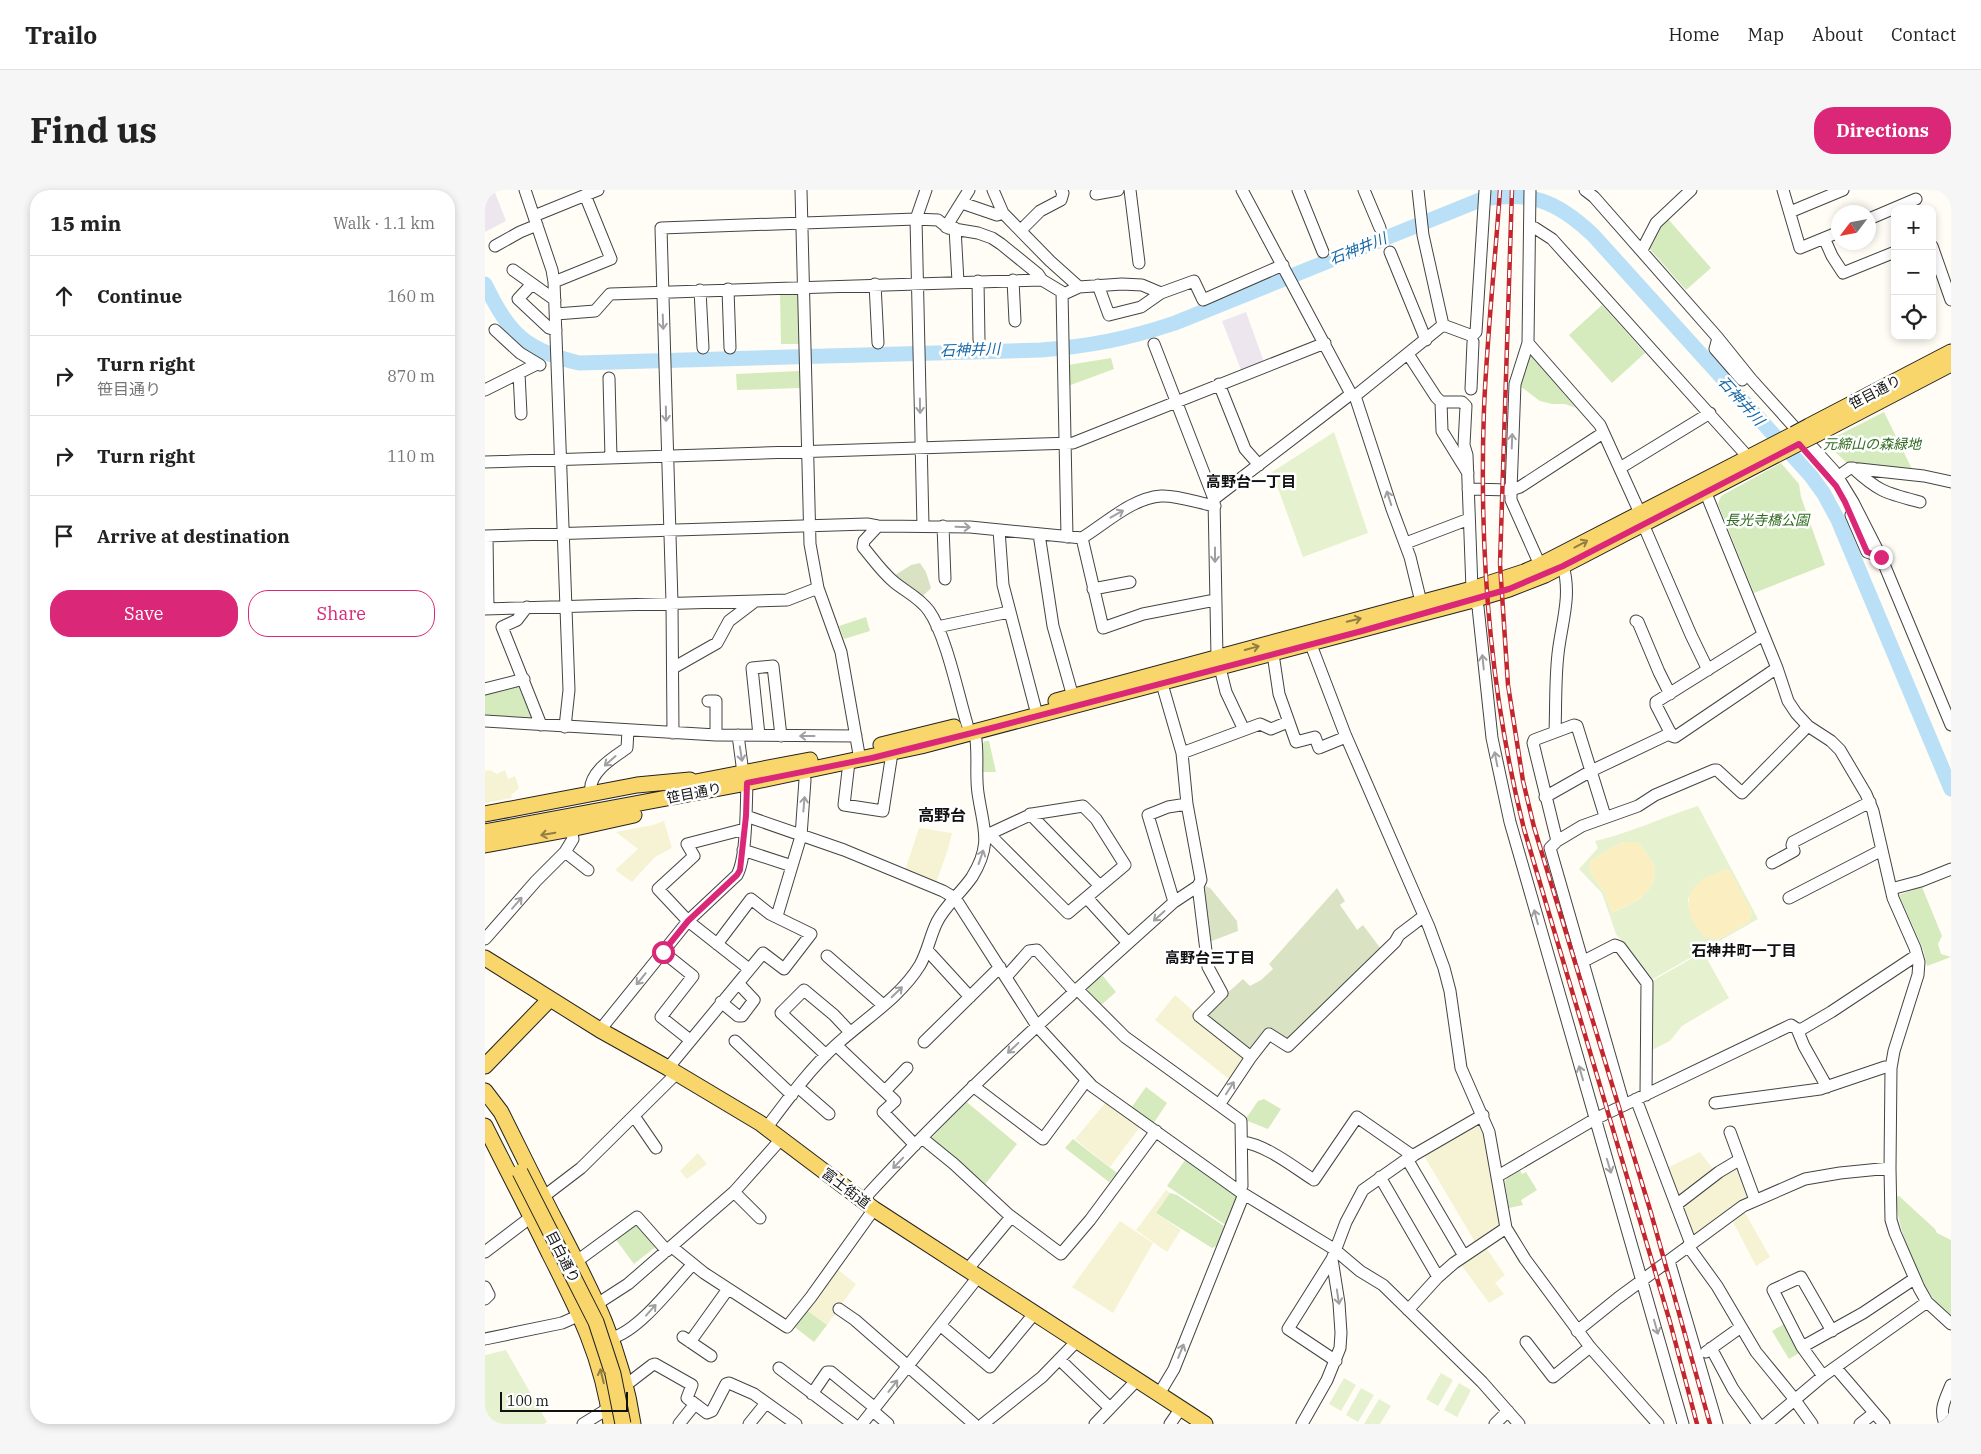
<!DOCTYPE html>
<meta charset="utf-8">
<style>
:root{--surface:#fff;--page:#f6f6f6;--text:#222;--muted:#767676;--line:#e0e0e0;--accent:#db2777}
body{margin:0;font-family:"IBM Plex Serif","Noto Sans JP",serif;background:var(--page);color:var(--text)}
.controls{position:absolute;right:15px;top:15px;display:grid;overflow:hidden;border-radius:10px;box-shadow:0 2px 8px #0003}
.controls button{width:45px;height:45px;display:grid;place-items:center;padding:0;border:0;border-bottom:1px solid var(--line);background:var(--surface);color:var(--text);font:25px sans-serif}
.compass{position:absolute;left:1346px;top:15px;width:45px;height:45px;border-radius:50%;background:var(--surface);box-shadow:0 2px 8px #0003;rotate:238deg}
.scale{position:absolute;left:15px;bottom:12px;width:128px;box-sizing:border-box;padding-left:5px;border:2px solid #111;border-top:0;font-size:14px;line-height:18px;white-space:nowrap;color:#111;-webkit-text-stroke:4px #fff;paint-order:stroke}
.stop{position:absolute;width:15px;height:15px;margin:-11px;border:4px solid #db2777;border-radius:50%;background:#fff}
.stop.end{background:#db2777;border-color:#fff;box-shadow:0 1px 5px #0008}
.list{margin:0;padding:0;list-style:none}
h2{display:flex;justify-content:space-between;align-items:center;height:65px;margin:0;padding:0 20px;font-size:21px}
h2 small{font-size:16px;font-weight:400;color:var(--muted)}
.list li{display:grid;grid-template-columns:32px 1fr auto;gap:15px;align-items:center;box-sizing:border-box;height:80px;padding:0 20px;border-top:1px solid var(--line)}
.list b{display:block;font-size:19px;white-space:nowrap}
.list p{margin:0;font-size:16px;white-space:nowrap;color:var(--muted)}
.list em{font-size:16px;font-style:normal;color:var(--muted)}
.actions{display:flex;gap:10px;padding:15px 20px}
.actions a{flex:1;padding:11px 0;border:1px solid var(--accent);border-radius:20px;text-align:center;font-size:18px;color:var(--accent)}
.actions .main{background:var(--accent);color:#fff}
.icon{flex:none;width:28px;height:28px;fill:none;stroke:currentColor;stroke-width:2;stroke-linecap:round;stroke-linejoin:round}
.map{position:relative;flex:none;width:1466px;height:1234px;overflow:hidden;border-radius:20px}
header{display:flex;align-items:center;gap:30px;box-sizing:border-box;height:70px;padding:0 25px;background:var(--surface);border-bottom:1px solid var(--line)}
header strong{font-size:24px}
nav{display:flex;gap:28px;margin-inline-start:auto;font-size:18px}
.intro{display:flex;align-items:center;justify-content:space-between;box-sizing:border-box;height:120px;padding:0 30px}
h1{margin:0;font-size:35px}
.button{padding:12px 22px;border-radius:20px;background:var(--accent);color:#fff;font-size:18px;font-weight:700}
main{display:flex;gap:30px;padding:0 30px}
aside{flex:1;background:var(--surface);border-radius:20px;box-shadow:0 2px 8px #0003}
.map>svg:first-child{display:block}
.industrial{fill:#eee6ef}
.farmland{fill:#f6f3d4}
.green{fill:#d5ebbd}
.sand{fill:#fbeec1}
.cemetery{fill:#d9e3c4}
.pitch{fill:#e6f2cf;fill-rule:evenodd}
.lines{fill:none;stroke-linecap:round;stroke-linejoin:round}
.river{stroke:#b9e0f7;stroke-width:15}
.minor-casing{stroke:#444;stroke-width:13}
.major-casing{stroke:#222;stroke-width:17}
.minor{stroke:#fff;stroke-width:11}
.major{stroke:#f9d66b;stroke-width:15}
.rail-casing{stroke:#c4262e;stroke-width:4.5}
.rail{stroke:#fff;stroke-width:2.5;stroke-dasharray:8;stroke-linecap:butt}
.major-bridge-casing{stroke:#222;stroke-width:17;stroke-linecap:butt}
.major-bridge{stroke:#f9d66b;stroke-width:15}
.oneway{stroke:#a0a0a0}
.oneway2{stroke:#917d42}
.route{stroke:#db2777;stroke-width:6}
.labels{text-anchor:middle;stroke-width:5;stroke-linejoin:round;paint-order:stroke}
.street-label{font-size:14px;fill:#111;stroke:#fff}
.park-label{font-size:14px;font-style:italic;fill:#2f6b1f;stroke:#fff}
.water-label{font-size:15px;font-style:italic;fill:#1768a6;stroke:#fff}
.neighbourhood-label{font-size:15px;font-weight:bold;fill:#111;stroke:#fff}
.quarter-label{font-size:16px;font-weight:bold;fill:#111;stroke:#fff}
</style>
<header>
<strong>Trailo</strong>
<nav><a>Home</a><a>Map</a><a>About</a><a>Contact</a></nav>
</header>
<div class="intro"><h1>Find us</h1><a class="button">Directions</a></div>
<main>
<aside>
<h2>15 min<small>Walk · 1.1 km</small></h2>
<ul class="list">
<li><svg class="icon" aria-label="ahead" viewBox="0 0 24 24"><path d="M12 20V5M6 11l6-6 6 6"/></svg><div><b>Continue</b></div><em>160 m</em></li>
<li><svg class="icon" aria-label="right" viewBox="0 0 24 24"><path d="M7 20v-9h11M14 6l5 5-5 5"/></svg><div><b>Turn right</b><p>笹目通り</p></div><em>870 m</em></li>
<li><svg class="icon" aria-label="right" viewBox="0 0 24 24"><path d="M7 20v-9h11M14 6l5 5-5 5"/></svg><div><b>Turn right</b></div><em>110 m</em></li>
<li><svg class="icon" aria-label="arrive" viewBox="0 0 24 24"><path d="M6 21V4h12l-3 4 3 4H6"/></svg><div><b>Arrive at destination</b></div></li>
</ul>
<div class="actions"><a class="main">Save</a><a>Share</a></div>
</aside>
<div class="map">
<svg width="1466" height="1234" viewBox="0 0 1466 1234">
<rect width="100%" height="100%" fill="#fffdf5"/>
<path class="industrial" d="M0,0H9L21,31L0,42Z
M761,122L779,172L756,180L737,131Z"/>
<path class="farmland" d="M5,580L12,584L20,580L23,589L30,586L34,598L26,605L27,608L0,613V581Z
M179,631L187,658L170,667L147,692L130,680L153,659L131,642L168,635Z
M434,638L467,643L463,659L451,693L420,680Z
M690,805L760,866L745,890L670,830Z
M621,912L655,937L625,977L590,949Z
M994,932L999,934L1016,1036L991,1054L938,964Z
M1215,962L1230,981L1196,1006H1192L1182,978Z
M213,963L222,974L202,989L195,981Z
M1249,978L1254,979L1263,1006L1262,1009L1211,1046L1208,1045L1198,1020L1199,1014Z
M681,1000L685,1003L671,1023L696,1040L682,1062L651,1040Z
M1258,1019L1285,1067L1271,1076L1246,1028Z
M635,1031L668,1053L628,1123L587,1097Z
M999,1055L1020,1085L1010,1093L1019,1104L1004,1113L974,1072Z
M351,1078L371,1094L342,1135L320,1119Z"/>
<path class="green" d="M1183,29L1226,78L1201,100L1163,57L1172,38Z
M295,102H311L315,107L316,154H296Z
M1117,115L1160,163L1127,193L1084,145Z
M1046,166L1091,218L1080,214H1067L1055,211L1035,196L1041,167Z
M626,168L629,179L583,196V175Z
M314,181L315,198L252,200L251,184Z
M1399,222L1428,281L1364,275L1340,252Z
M1296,273L1314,294L1316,307L1340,375L1269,403L1233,314L1236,306Z
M381,427L385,441L359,449L354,436Z
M34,493L49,531L0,527V501Z
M500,551H504L511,582H496V556Z
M1435,697H1437L1457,746L1453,754L1456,764L1466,767L1442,776L1438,759L1414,705Z
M618,786L631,802L615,816L602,802C603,796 611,788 618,786Z
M661,897L682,913L668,934L646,918Z
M478,909L532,954L498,997L446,949L476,916L475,912Z
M779,909L796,919L783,939L760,930L773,911Z
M588,949L632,983L624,992L580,958Z
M700,970L753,1008L742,1036L682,996Z
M1035,980L1037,984L1041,982L1052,1000L1036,1010L1038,1015L1024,1018L1020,992L1022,988Z
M685,1003L692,1005L739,1036L732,1056L727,1058L671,1023Z
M1414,1006L1450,1039L1452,1043L1466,1050V1125C1438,1110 1411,1037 1411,1007Z
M151,1031L173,1055L149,1074L129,1047Z
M320,1119L342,1135L329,1152L307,1135Z
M1299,1134L1316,1162L1304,1169L1287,1141Z"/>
<path class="sand" d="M1137,652H1153C1158,658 1163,665 1167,672C1180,700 1146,714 1127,723L1119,702L1104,681L1106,670Z
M1241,679L1245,680L1267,722L1264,732L1232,750C1227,749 1221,748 1217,745C1204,732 1198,711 1210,695C1218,686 1230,682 1241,679Z"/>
<path class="cemetery" d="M435,373L441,382L446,398L436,408L407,387L426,375Z
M721,696L726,699L752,731L753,741L724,752L717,697Z
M852,698L860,711L855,715L871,738L872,740L878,735L896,759L802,850L783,840L767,861L720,826V823L758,789L765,796L776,790L788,779L784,774Z"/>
<path class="pitch" d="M849,242L883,343L818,367L787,282Z
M1213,616L1273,729L1168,789L1131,744L1117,703L1094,679L1113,658L1110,651C1145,643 1178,627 1213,616ZM1137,652H1153C1158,658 1163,665 1167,672C1179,700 1147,714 1127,723L1119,702L1104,681L1106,670ZM1241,679L1245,681L1267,722L1264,732L1232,750L1218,746L1208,732L1204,720L1203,709L1210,696L1219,688Z
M1218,762L1244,808L1197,836L1185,851L1165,861L1167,791Z
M21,1160L62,1232L59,1234H0V1165Z
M956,1183L968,1190L953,1216L941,1209Z
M859,1188L871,1195L856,1221L844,1214Z
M974,1193L986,1200L972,1227L959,1220Z
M876,1198L889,1205L873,1232L861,1225Z
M894,1209L906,1216L895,1234H879Z"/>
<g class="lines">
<path class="river" d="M0,94C24,143 39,160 94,173L556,160C606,156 642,149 690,133L995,10C1045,0 1072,11 1108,45L1326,286L1339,304L1353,330L1466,599"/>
<g class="minor-casing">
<path id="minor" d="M40,0L67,80L69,92L84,500L80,537
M316,0L325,354L333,398L356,462L375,570
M508,0L518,23L565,71L594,97
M645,0L654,73
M757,0L866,204L870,206L907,319L925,367L936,412
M813,0L838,62
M879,0L895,38
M933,0L938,45L958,135
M1045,0L1043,153L1030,194L1026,300V310L1055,375
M1100,0L1109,7L1233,148L1266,189L1349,281L1368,312L1396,367L1466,535
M1298,0L1315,58L1354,42
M611,4L633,0
M477,13L512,25L518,23
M1305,22L1358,0
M49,26L113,0
M1384,29L1431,9
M461,37L484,0
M1045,37L1050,38L1067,49L1263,267
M470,38L473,92
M536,40L555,21L576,10L578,3L576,0
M1339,48L1347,66L1358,83L1410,62
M10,56L35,42L52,35
M1447,56L1466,110
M1157,60L1171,33L1206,0
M905,62L941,150
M28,80L70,110
M528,90L530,131
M493,91L494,150
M69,92L126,69L100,5
M47,94L33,109L64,138L71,140
M390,94L393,153
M613,95L624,125L656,117L676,103L709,91L718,110L798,75
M243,99L245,158
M215,100L218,158
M577,102L581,103L594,97L637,94L657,95L676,103
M71,124L110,121L125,104L557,90L577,102L582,347
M958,135L985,145L989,144L991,142L1000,0
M10,140L35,163L55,175
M1233,148L1230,159L1257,190
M1043,153L1115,235L1155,323
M669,154L729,309
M923,164L951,207L956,212
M34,183L36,224
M124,188L126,268
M734,194L760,259L774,275
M986,199L988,152
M0,200L52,174
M870,206L958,135
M0,272L588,253L840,153
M1135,278L1225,223
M1368,278C1394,302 1401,303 1435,312
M983,283L957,241L956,212H977L981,216L979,255L982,265L987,399L988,410L993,417L1007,548L1025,632L1198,1234
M1358,283L1365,278L1439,286L1466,292
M1218,296L1292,478L1303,511L1311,523L1323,536L1346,551L1355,560L1381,604L1388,621L1408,708L1430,758L1434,772L1433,785L1409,861L1406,878L1405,978L1406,1030L1410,1043L1434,1098L1442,1112L1466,1134
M983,299L1026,300L1035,297L1118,243
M1366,325L1382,362L1396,367
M1158,334L1206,445L1223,480
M393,336L379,351L378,357C388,369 397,382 409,392C421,402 435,408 444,421C461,445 473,504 482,534
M438,336L431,29L441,0
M458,336L460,389
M514,340L518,395L550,517
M554,344L568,436L588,507
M0,346L382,334L393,336L485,337L597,348C620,334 647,308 676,306C693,305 713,313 730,316
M2,346L3,419
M597,348L618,438L658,424L730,410
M921,353L984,329
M608,399L645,392
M42,417L32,430L17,437L56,535
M0,419L302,410L333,398
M1151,431L1153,432L1174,482L1185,504
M452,437L524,422
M1278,445L1171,512V515L1187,546L1190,547L1292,478
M823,447L860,544L944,737L959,778L965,801L976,878L1004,942L1021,1038L1040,1069L1105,1157L1173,1234
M788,464L794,504L811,552L830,547L834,558L861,547
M732,467L729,309L866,204
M188,478L232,453L244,431L269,412
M735,478L741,502L759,540
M677,494L697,563L702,614L716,690L713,696L723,777L737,803L714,826L766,867
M0,499L39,489
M223,511H231V545
M0,531L231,545L371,546
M1070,542C1071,517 1070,490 1073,464C1076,435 1087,406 1078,376
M188,543L187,413L176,38L431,29L453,30L463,38L493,43L507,48L516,54L553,84L557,90
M253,545L258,583
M274,545L267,478L288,476L296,546
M697,563L775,534L786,539L803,532
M364,572L359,615L398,621L407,563
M106,603C102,583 129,567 142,558L143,540
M1060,607L1106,581L1186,543
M545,624L615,696
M261,626L359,660L458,701L470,708L552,836L607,896L754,1001L849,1059L875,1081L898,1095L997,1192L1034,1234
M260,639L202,654L209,666L173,699L203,731L264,779
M500,644H504L583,723L640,675L611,629L598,616L547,624L504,644
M1072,651L1048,553L1049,550L1089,535L1092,536L1120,626
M258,660L307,676
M80,662L103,680
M1287,673L1309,661L1307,655L1308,652L1385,612
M1406,699L1436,691L1466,679
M602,708L643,753
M1304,708L1397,660
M689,712L663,625L683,617L702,614
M292,726L316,646L320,590L318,581
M0,749L51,691L80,662L88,649L86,639
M442,760L485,807
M178,762L208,786L176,827L205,850
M342,766L398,815
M1097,772L1130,755L1135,757L1162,793L1161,905
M521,787L544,761L552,760L590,802
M592,799L640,847L734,915
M236,812L253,826H257L269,810L253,793
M1312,839L1319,856L1342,897
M115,840L203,731L252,685C262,667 261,615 262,593
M250,851L307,905
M439,852L515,777
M351,855L410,911L398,922L430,955
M341,865L296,823L319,800L349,825L365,842
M183,878L278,763L299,779L326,744L285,724L266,709L232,754
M488,896L558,949L601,891
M313,897L344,924
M400,901L422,878
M1151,909L1206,1054
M1230,913L1335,899L1400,877L1406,878
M1139,915L1065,658L1072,651L1097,636L1153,616L1170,605L1229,580H1232L1257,603L1323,536
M149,926L171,958
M282,937C303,909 324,880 350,856C378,830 415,808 435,775C443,761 445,746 452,732C460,716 476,703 487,687C508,653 498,638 493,603C490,583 494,563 490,543
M1245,942L1270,1010
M437,948L469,974L524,1025L576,1064L605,1030L671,941
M757,952C780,954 810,978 829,990L872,927L928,966
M922,969L979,1066
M1013,986L1110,929L1306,835L1312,839H1317L1346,822L1432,765
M895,987L953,1087
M754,1001L757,996L756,931L734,915L766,867L784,844L803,856L910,752L914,745L939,726
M249,1002L275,1028
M58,1007L96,978L192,883
M377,1011C474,904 582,808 689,712L713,696
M1191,1015L1234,982L1254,970
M1203,1056L1232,1096L1271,1162L1307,1206L1327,1234
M187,1057L219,1083L302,1137L326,1107L389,1019
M0,1062L46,1027
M847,1069L803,1139L851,1171
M92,1071L152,1027L182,1061
M1184,1071L1232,1234
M482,1080L526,1027
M0,1097L4,1105L0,1109
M354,1119L370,1130L489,1234
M923,1120L953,1087L969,1073L1021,1038
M455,1135L505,1177L549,1124
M1092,1141L1133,1108L1258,1016L1320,989L1355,983L1405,978
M198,1147L226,1166
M127,1148C155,1140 188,1095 208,1074
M0,1149L77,1133L95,1125L143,1094L249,1002L297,948
M205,1152L243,1099
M1041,1152L1068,1187L1105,1157
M1317,1157L1378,1123L1429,1089
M1226,1158L1248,1199L1273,1234
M1221,1162L1256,1137
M575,1170L625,1218
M294,1178L368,1234
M1351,1178L1399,1234
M1338,1186L1317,1157L1288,1100L1316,1087L1347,1141
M141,1195L167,1175L170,1174L207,1195L202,1208L222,1223L227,1221L241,1194L244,1193L269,1204L311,1234
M327,1204L342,1182H346L390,1218
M674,1204L689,1179L759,1004
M388,1221L403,1234
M98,1234L124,1218
M194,1234L210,1214
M264,1234L281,1213
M377,1234L493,1087
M498,1234L557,1187L592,1151
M610,1234L652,1190
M685,1234L696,1218
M817,1234L842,1190L855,1158L856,1143L854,1113L847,1069L861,1032L878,1000L922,969L998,925
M1010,1234L1023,1221
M1281,1234L1338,1186L1442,1112
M1375,1234L1389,1223
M1460,1234C1454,1219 1460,1210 1466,1195"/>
</g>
<g class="major-casing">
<path id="major" d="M1324,236L1466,162
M1332,244L1466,174
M571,511L987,399L1039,382L1055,375L1309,244
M396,555L469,537
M195,595L325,570
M0,624L152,595L205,590
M0,642L262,593L436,556L988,410L1024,399L1060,385L1316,252
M0,655L86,639L149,625
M0,768L115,840L183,878L275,933L389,1019L720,1234
M0,876L65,809
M0,901L16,922C34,958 51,993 69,1028C106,1099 136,1154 148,1234
M0,936C21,978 43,1020 64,1063C93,1120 118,1169 126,1234"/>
</g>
<use href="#minor" class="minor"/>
<use href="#major" class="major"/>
<g class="rail-casing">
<path id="rail" d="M1015,0C1010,73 1002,146 999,219C994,359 1005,503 1039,639L1185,1132L1212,1234
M1027,0L1015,374L1023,495L1038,591L1049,637L1166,1023L1225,1234"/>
</g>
<use href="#rail" class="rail"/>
<g class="major-bridge-casing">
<path id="major-bridge" d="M1309,244L1324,236
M1316,252L1332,244
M35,982L111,1132L128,1184L138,1234"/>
</g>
<use href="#major-bridge" class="major-bridge"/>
</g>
<defs><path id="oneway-shaft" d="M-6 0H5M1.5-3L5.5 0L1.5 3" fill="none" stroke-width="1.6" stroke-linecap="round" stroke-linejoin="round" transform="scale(1.25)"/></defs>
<g class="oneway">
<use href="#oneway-shaft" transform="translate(178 132) rotate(88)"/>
<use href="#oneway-shaft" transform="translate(435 216) rotate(89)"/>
<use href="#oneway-shaft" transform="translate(181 224) rotate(89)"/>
<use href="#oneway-shaft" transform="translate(1027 251) rotate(-88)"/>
<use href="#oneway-shaft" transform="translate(904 308) rotate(-108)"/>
<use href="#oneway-shaft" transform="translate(632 324) rotate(-29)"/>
<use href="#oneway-shaft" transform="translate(478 337) rotate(2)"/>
<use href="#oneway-shaft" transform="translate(730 365) rotate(90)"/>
<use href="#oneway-shaft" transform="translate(998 472) rotate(-96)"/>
<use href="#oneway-shaft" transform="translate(322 546) rotate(-180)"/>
<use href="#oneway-shaft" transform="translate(256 564) rotate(81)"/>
<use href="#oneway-shaft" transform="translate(1011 569) rotate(-101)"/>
<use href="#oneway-shaft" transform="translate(125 571) rotate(139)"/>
<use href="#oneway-shaft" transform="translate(319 614) rotate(-85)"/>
<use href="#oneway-shaft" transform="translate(496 667) rotate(-71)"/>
<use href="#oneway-shaft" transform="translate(32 713) rotate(-49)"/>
<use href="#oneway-shaft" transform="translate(674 726) rotate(138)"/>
<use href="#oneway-shaft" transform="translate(1051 727) rotate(-105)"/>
<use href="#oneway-shaft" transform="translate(156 789) rotate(129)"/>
<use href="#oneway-shaft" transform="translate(412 802) rotate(-44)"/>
<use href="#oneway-shaft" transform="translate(528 858) rotate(137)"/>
<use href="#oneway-shaft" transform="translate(1096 883) rotate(-106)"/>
<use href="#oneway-shaft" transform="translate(745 898) rotate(-57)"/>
<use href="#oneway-shaft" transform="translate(413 973) rotate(134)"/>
<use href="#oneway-shaft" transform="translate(1124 976) rotate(73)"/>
<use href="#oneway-shaft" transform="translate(853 1107) rotate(81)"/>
<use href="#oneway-shaft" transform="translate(166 1120) rotate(-48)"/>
<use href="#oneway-shaft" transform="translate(1171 1137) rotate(74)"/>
<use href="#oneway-shaft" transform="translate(696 1161) rotate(-68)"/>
<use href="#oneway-shaft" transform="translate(408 1196) rotate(-52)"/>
</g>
<g class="oneway2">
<use href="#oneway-shaft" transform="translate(1096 354) rotate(-28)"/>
<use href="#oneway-shaft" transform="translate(869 430) rotate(-14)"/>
<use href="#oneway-shaft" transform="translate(767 458) rotate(-15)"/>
<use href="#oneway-shaft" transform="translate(63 644) rotate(170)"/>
<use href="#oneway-shaft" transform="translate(117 1186) rotate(-104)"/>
</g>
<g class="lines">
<path class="route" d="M178,762L203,731L252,685L255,680L261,626L262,593L387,568L503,539L877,441L1024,399L1078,376L1314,254L1351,296L1360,312L1382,362L1396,367"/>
</g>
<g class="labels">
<g class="street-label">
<text transform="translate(1390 202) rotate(-28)" y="5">笹目通り</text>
<text transform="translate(209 603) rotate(-11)" y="5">笹目通り</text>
<text transform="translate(361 998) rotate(37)" y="5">富士街道</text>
<text transform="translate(78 1067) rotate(63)" y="5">目白通り</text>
</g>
<g class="park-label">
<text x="1387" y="259">元締山の森緑地</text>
<text x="1282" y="335">長光寺橋公園</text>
</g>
<g class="water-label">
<text transform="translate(873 59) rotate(-22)" y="5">石神井川</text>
<text transform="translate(485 160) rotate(-2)" y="5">石神井川</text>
<text transform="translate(1256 211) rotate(48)" y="5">石神井川</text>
</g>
<g class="neighbourhood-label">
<text x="766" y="297">高野台一丁目</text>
<text x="1259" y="766">石神井町一丁目</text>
<text x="725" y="773">高野台三丁目</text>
</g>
<g class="quarter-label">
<text x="457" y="631">高野台</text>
</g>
</g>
</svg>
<div class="controls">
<button>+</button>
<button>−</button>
<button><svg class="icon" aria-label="locate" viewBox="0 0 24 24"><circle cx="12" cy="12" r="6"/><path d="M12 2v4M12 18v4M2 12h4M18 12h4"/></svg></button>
</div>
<svg class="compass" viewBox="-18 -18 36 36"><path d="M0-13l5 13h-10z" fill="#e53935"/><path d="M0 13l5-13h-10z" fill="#767676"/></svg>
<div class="scale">100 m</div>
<div class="stop" style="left:178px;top:762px"></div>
<div class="stop end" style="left:1396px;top:367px"></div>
</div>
</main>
